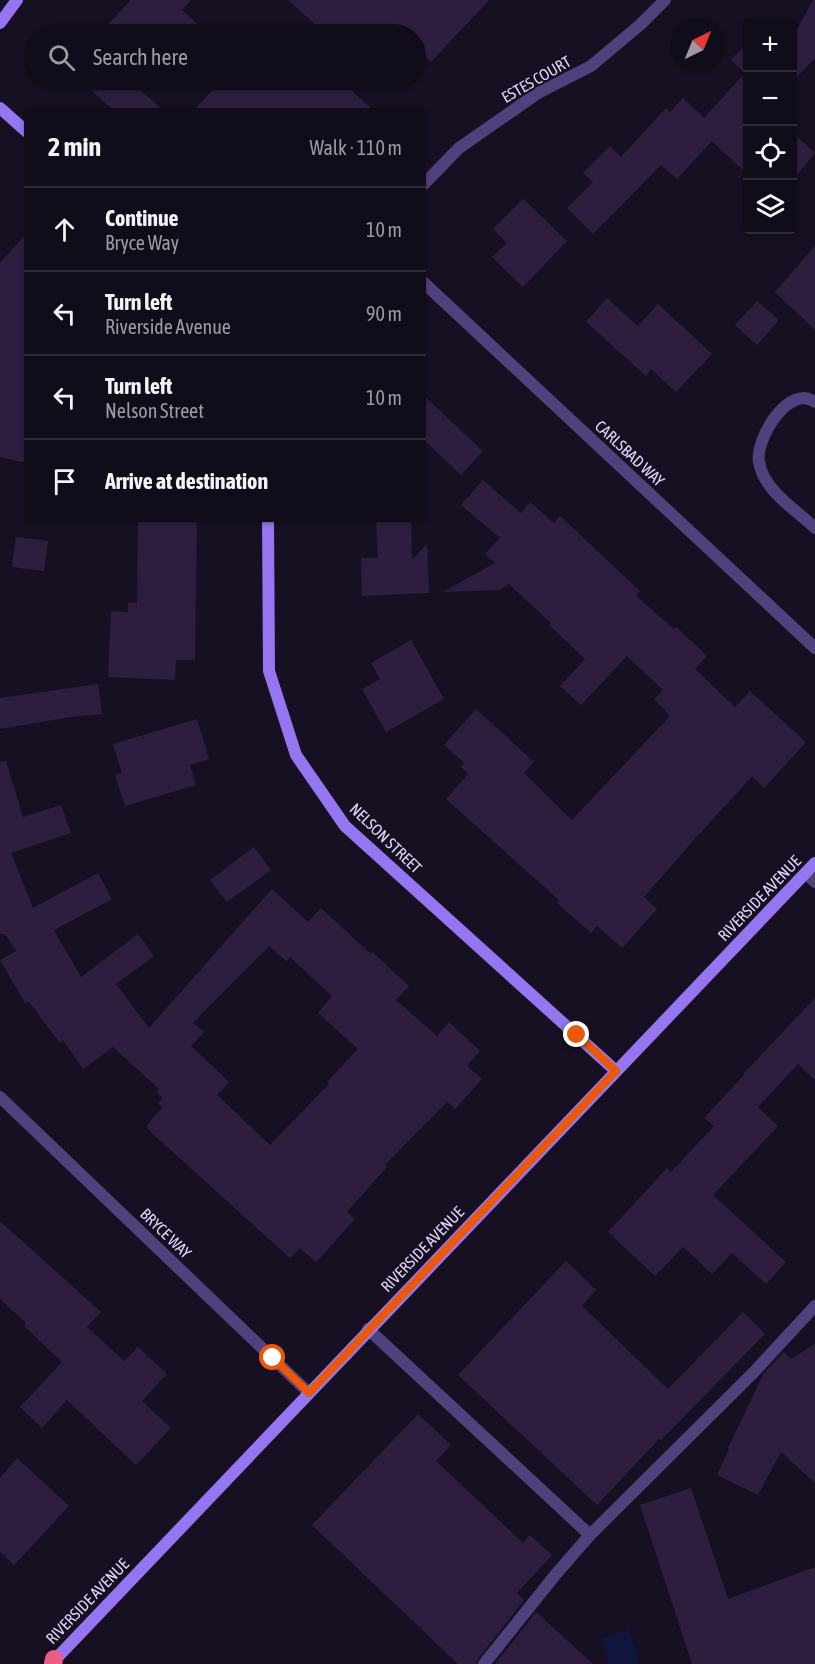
<!DOCTYPE html>
<meta charset="utf-8">
<style>
:root{--surface:#110c1a;--page:#1e1a27;--text:#f1f3f6;--muted:#9c9ba2;--line:#302c39}
body{margin:0;font-family:"Asap Condensed",sans-serif;background:var(--page);color:var(--text)}
.controls{position:absolute;right:18px;top:18px;display:grid;overflow:hidden;border-radius:6px;box-shadow:0 2px 4px #0004}
.controls button{width:54px;height:54px;display:grid;place-items:center;padding:0;border:0;border-bottom:2px solid var(--line);background:var(--surface);color:var(--text);font:30px sans-serif}
.compass{position:absolute;left:671px;top:18px;width:54px;height:54px;border-radius:50%;background:var(--surface);box-shadow:0 2px 4px #0004;rotate:43deg}
.stop{position:absolute;width:18px;height:18px;margin:-14px;border:4px solid #ea580c;border-radius:50%;background:#fff}
.stop.end{background:#ea580c;border-color:#fff;box-shadow:0 2px 6px #0008}
.list{margin:0;padding:0;list-style:none}
h2{display:flex;justify-content:space-between;align-items:center;height:78px;margin:0;padding:0 24px;font-size:26px}
h2 small{font-size:20px;font-weight:400;color:var(--muted)}
.list li{display:grid;grid-template-columns:39px 1fr auto;gap:18px;align-items:center;box-sizing:border-box;height:84px;padding:0 24px;border-top:2px solid var(--line)}
.list b{display:block;font-size:22px;white-space:nowrap}
.list p{margin:0;font-size:20px;white-space:nowrap;color:var(--muted)}
.list em{font-size:20px;font-style:normal;color:var(--muted)}
.icon{flex:none;width:33px;height:33px;fill:none;stroke:currentColor;stroke-width:2;stroke-linecap:round;stroke-linejoin:round}
.map{position:relative;flex:none;width:815px;height:1664px;overflow:hidden}
.search{position:absolute;background:var(--surface);box-shadow:0 2px 4px #0004;left:24px;top:24px;width:402px;height:66px;display:flex;align-items:center;gap:15px;box-sizing:border-box;padding:0 21px;border-radius:33px;color:var(--muted);font-size:22px}
.panel{position:absolute;background:var(--surface);box-shadow:0 2px 4px #0004;left:24px;top:108px;width:402px;height:414px;border-radius:6px}
.map>svg:first-child{display:block}
.water{fill:#0f153c}
.building{fill:#2d1e40;fill-rule:evenodd}
.lines{fill:none;stroke-linecap:round;stroke-linejoin:round}
.lane{stroke:#50407b;stroke-width:12}
.street{stroke:#50407b;stroke-width:12}
.secondary{stroke:#9576f0;stroke-width:12}
.highway{stroke:#ed5d82;stroke-width:18}
.route{stroke:#ea580c;stroke-width:8}
.labels{text-anchor:middle;stroke-width:4.5;stroke-linejoin:round;paint-order:stroke}
.street-label{font-size:16px;fill:#e2d5fa;stroke:#171022}
</style>
<div class="map">
<svg width="815" height="1664" viewBox="0 0 815 1664">
<rect width="100%" height="100%" fill="#171022"/>
<path class="water" d="M629,1629L640,1664H609L601,1638Z"/>
<path class="building" d="M131,0H191L182,10L208,34H171L164,29L159,34H99Z
M288,0H489L431,62L416,48V34H326Z
M813,0H815V58L792,82V39Z
M747,43V174L712,141L677,179L661,165L593,234L567,208L593,182L583,173L610,146L621,157L666,108L670,112L683,98L704,118L745,73L731,60Z
M80,80H129L164,111H114Z
M219,80H340L374,111H193L221,81Z
M792,132L815,153L796,176L792,172Z
M523,199L567,241L523,287L492,257L507,243L493,229Z
M27,233V463L0,457V263Z
M815,246V330L775,292Z
M607,298L638,326L658,304L712,354L676,392L651,369L646,376L586,322Z
M757,301L779,320L757,345L735,325Z
M423,395L483,451L461,475L423,439Z
M483,480L521,513L530,502L554,523L560,516L640,591L636,596L674,629L676,627L707,656L695,669L735,707L750,691L806,742L764,788L752,776L693,841L644,897L657,909L622,948L597,926L591,933L557,903L559,900L446,799L468,774L461,767L464,763L444,745L476,709L534,762L524,773L572,820L670,716L654,699L663,690L627,656L581,705L560,686L585,659L549,625L551,623L509,584L500,590L443,592L495,563L485,554L500,538L461,505Z
M138,519H197L195,660H176L175,680L108,677L111,611L128,612V602L137,603Z
M411,519L412,560L427,544L429,593L362,596L361,558H378L376,520Z
M16,537L48,541L44,571L12,567Z
M411,640L444,699L386,732L362,689L380,679L371,663Z
M98,684L102,714L70,717L0,729V698Z
M197,719L209,759L190,765L196,785L125,806L115,775L122,773L113,744Z
M6,761L23,817L61,805L71,833L11,853L33,908L98,873L112,899L54,930L81,977L138,934L154,956L116,984L149,1028L272,889L308,922L321,908L371,954L372,952L409,986L396,1000L437,1036L449,1022L480,1051L467,1066L482,1079L455,1109L447,1102L385,1165L387,1167L347,1212L355,1219L316,1262L300,1248L290,1258L153,1134L146,1126L163,1107L158,1103L163,1098L156,1092L159,1089L113,1047L83,1069L63,1040L60,1043L28,1001L25,1003L0,960L16,951L5,934H0V762ZM269,946L286,961L290,957L332,996L318,1013L358,1049L327,1082L329,1084L270,1145L217,1095L229,1082L191,1046L204,1032L193,1023Z
M254,847L271,870L227,902L210,880Z
M815,998V1080L798,1064L758,1107L778,1126L713,1195L786,1262L766,1284L732,1253L712,1274L683,1247L655,1276L608,1232L667,1168L671,1172L714,1126L704,1118L744,1075L743,1074Z
M0,1221L101,1312L87,1327L124,1361L138,1347L167,1374L142,1401L171,1428L136,1465L67,1400L42,1428L20,1407L62,1362L24,1326L26,1323L0,1299Z
M566,1261L596,1290L582,1306L668,1389L743,1312L765,1334L661,1440L659,1439L597,1505L458,1375Z
M815,1344V1483L781,1452L758,1495L717,1475L729,1449L728,1448L764,1373L784,1352L791,1359Z
M418,1414L451,1445L436,1461L523,1543L530,1535L552,1555L517,1593L524,1600L478,1659L476,1664H458L312,1525Z
M17,1458L69,1506L14,1565L0,1552V1478Z
M691,1488L728,1599L815,1567V1664H692L640,1505Z
M536,1612L593,1664H495Z"/>
<g class="lines">
<path class="lane" d="M815,402C789,383 755,439 759,462C764,491 795,509 815,528
M368,1329L590,1535
M484,1664L556,1574L590,1535L753,1373L815,1306"/>
<path class="street" d="M423,185L459,148L538,93L591,66L641,24L665,0
M423,282L815,648
M806,873L815,882
M0,1097L309,1393"/>
<path class="secondary" d="M0,23L17,0
M0,108L27,132
M268,519L269,671L296,755L345,826L616,1071
M51,1664L815,863"/>
<path class="highway" d="M53,1664L54,1659"/>
</g>
<g class="lines">
<path class="route" d="M273,1358L309,1393L616,1071L577,1035"/>
</g>
<g class="labels">
<g class="street-label">
<text transform="translate(536 79) rotate(-30)" y="6">ESTES COURT</text>
<text transform="translate(630 453) rotate(43)" y="6">CARLSBAD WAY</text>
<text transform="translate(386 838) rotate(44)" y="6">NELSON STREET</text>
<text transform="translate(759 898) rotate(-46)" y="6">RIVERSIDE AVENUE</text>
<text transform="translate(166 1233) rotate(44)" y="6">BRYCE WAY</text>
<text transform="translate(422 1249) rotate(-46)" y="6">RIVERSIDE AVENUE</text>
<text transform="translate(87 1601) rotate(-46)" y="6">RIVERSIDE AVENUE</text>
</g>
</g>
</svg>
<div class="controls">
<button>+</button>
<button>−</button>
<button><svg class="icon" aria-label="locate" viewBox="0 0 24 24"><circle cx="12" cy="12" r="6"/><path d="M12 2v4M12 18v4M2 12h4M18 12h4"/></svg></button>
<button><svg class="icon" aria-label="layers" viewBox="0 0 24 24"><path d="M12 4l9 5-9 5-9-5zM3 14l9 5 9-5"/></svg></button>
</div>
<svg class="compass" viewBox="-18 -18 36 36"><path d="M0-13l5 13h-10z" fill="#e53935"/><path d="M0 13l5-13h-10z" fill="#9c9ba2"/></svg>
<div class="stop" style="left:273px;top:1358px"></div>
<div class="stop end" style="left:577px;top:1035px"></div>
<div class="search"><svg class="icon" aria-label="search" viewBox="0 0 24 24"><circle cx="10" cy="10" r="6"/><path d="M15 15l6 6"/></svg>Search here</div>
<section class="panel">
<h2>2 min<small>Walk · 110 m</small></h2>
<ul class="list">
<li><svg class="icon" aria-label="ahead" viewBox="0 0 24 24"><path d="M12 20V5M6 11l6-6 6 6"/></svg><div><b>Continue</b><p>Bryce Way</p></div><em>10 m</em></li>
<li><svg class="icon" aria-label="left" viewBox="0 0 24 24"><path d="M17 20v-9H6M10 6l-5 5 5 5"/></svg><div><b>Turn left</b><p>Riverside Avenue</p></div><em>90 m</em></li>
<li><svg class="icon" aria-label="left" viewBox="0 0 24 24"><path d="M17 20v-9H6M10 6l-5 5 5 5"/></svg><div><b>Turn left</b><p>Nelson Street</p></div><em>10 m</em></li>
<li><svg class="icon" aria-label="arrive" viewBox="0 0 24 24"><path d="M6 21V4h12l-3 4 3 4H6"/></svg><div><b>Arrive at destination</b></div></li>
</ul>
</section>
</div>
